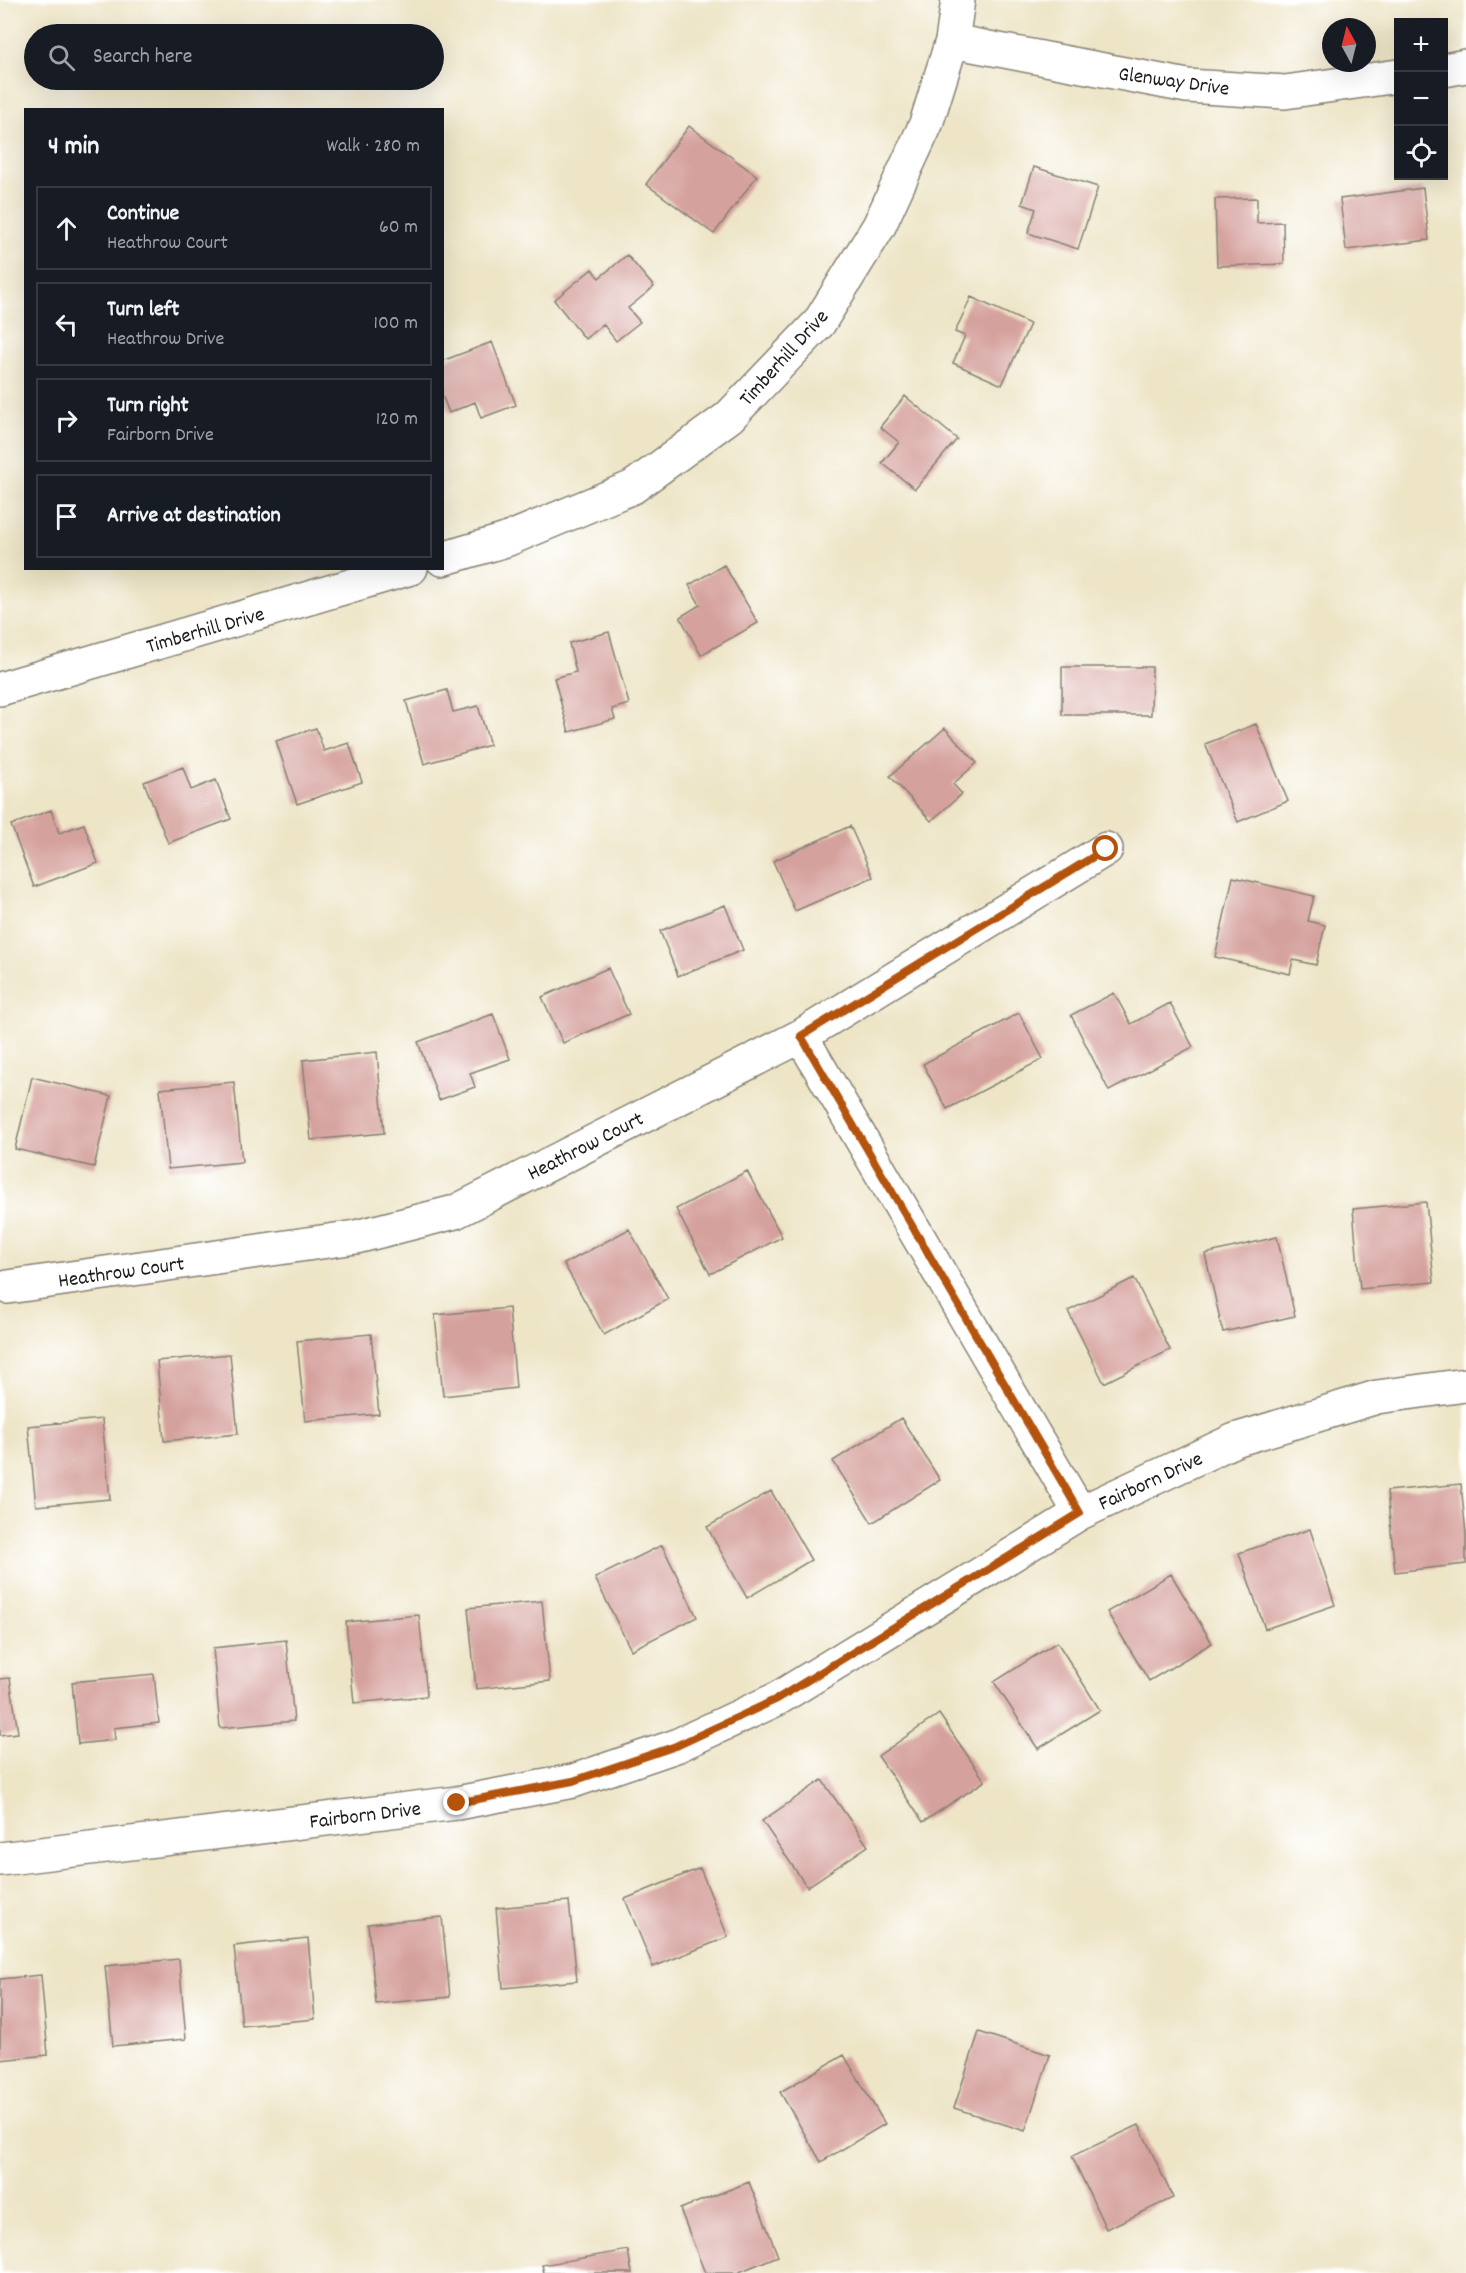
<!DOCTYPE html>
<meta charset="utf-8">
<style>
:root{--surface:#171b24;--page:#20242c;--text:#f1f3f6;--muted:#9ea1a6;--line:#363941}
body{margin:0;font-family:Dekko,sans-serif;background:var(--page);color:var(--text)}
.controls{position:absolute;right:18px;top:18px;display:grid;overflow:hidden;border-radius:0px;box-shadow:0 6px 24px #0002}
.controls button{width:54px;height:54px;display:grid;place-items:center;padding:0;border:0;border-bottom:2px solid var(--line);background:var(--surface);color:var(--text);font:30px sans-serif}
.compass{position:absolute;left:1322px;top:18px;width:54px;height:54px;border-radius:50%;background:var(--surface);box-shadow:0 6px 24px #0002;rotate:353deg}
.stop{position:absolute;width:18px;height:18px;margin:-14px;border:4px solid #b45309;border-radius:50%;background:#fff}
.stop.end{background:#b45309;border-color:#fff;box-shadow:0 2px 6px #0008}
.list{margin:0;padding:0;list-style:none}
h2{display:flex;justify-content:space-between;align-items:center;height:78px;margin:0;padding:0 24px;font-size:26px}
h2 small{font-size:20px;font-weight:400;color:var(--muted)}
.list li{display:grid;grid-template-columns:39px 1fr auto;gap:18px;align-items:center;box-sizing:border-box;height:84px;margin:0 12px 12px;padding:0 12px;border:2px solid var(--line);border-radius:0px}
.list b{display:block;font-size:22px;white-space:nowrap}
.list p{margin:0;font-size:20px;white-space:nowrap;color:var(--muted)}
.list em{font-size:20px;font-style:normal;color:var(--muted)}
.icon{flex:none;width:33px;height:33px;fill:none;stroke:currentColor;stroke-width:2;stroke-linecap:round;stroke-linejoin:round}
.map{position:relative;flex:none;width:1466px;height:2273px;overflow:hidden}
.search{position:absolute;background:var(--surface);box-shadow:0 6px 24px #0002;left:24px;top:24px;width:420px;height:66px;display:flex;align-items:center;gap:15px;box-sizing:border-box;padding:0 21px;border-radius:33px;color:var(--muted);font-size:22px}
.panel{position:absolute;background:var(--surface);box-shadow:0 6px 24px #0002;left:24px;top:108px;width:420px;height:462px;border-radius:0px}
.map>svg:first-child{display:block}
.building{fill:#d5a19d}
.lines{fill:none;stroke-linecap:round;stroke-linejoin:round}
.street-casing{stroke:#858072;stroke-width:36}
.street{stroke:#fff;stroke-width:33}
.route{stroke:#b45309;stroke-width:8}
.labels{text-anchor:middle;stroke-width:4.5;stroke-linejoin:round;paint-order:stroke}
.street-label{font-size:21px;fill:#1c1c1c;stroke:#fff}
</style>
<div class="map">
<svg width="1466" height="2273" viewBox="0 0 1466 2273">
<rect width="100%" height="100%" fill="#fff"/>
<filter id="ink" filterUnits="userSpaceOnUse"><feTurbulence type="fractalNoise" baseFrequency=".0167" numOctaves="2"/><feDisplacementMap in="SourceGraphic" scale="12" xChannelSelector="R" yChannelSelector="G"/><feConvolveMatrix kernelMatrix="1 2 1 2 8 2 1 2 1" color-interpolation-filters="sRGB"/></filter>
<filter id="wash" filterUnits="userSpaceOnUse"><feTurbulence type="fractalNoise" baseFrequency=".008" numOctaves="4" result="noise"/><feDisplacementMap in="SourceGraphic" scale="24" xChannelSelector="R" yChannelSelector="G"/><feGaussianBlur stdDeviation="1.35" result="paint"/><feColorMatrix in="noise" values="0 0 0 0 0 0 0 0 0 0 0 0 0 0 0 0 0 1.4 0 .05"/><feComposite in="paint" operator="in"/></filter>
<g filter="url(#wash)">
<rect width="100%" height="100%" fill="#eee5c7"/>
<g id="blocks">
<path class="building" d="M689,126L757,176L714,234L646,184Z
M1034,167L1098,187L1078,249L1028,233L1036,209L1022,204Z
M1423,188L1429,240L1346,250L1340,199Z
M1257,198V223L1283,222L1284,264L1217,266L1215,199Z
M627,255L654,287L628,308L640,322L616,341L603,324L585,339L554,300L592,269L599,278Z
M971,297L1030,324L1002,385L953,363L965,336L955,332Z
M492,342L516,405L481,418L475,402L449,413L442,395V361Z
M905,396L957,439L915,489L882,463L899,442L880,427Z
M724,565L758,623L701,655L680,617L700,605L689,585Z
M609,632L629,704L612,709L615,719L569,732L554,678L576,672L569,643Z
M1062,667H1152L1151,715H1062Z
M447,690L453,712L478,706L490,745L424,764L406,701Z
M1256,724L1288,801L1238,822L1205,744Z
M316,728L324,751L349,743L362,782L297,804L276,741Z
M945,728L977,763L953,784L962,794L931,821L890,776Z
M183,767L191,790L216,780L231,819L168,843L144,782Z
M51,810L59,833L84,824L98,863L34,887L11,825Z
M850,826L873,877L795,911L773,861Z
M1233,877L1314,896L1308,921L1325,925L1316,965L1293,960L1290,974L1215,957Z
M725,905L743,950L678,976L660,931Z
M608,968L629,1014L563,1043L542,997Z
M1114,993L1131,1024L1170,1003L1193,1047L1109,1091L1071,1015Z
M1019,1013L1043,1059L947,1109L923,1064Z
M493,1014L510,1059L470,1073L475,1087L439,1100L418,1042Z
M377,1052L384,1133L311,1140L303,1060Z
M32,1077L111,1096L94,1167L15,1149Z
M234,1082L242,1162L168,1169L160,1089Z
M747,1171L782,1237L710,1274L676,1209Z
M1426,1202L1434,1282L1360,1289L1353,1209Z
M629,1229L668,1299L604,1335L564,1264Z
M1277,1237L1295,1316L1223,1332L1205,1254Z
M1134,1278L1170,1350L1104,1383L1068,1311Z
M509,1308L516,1388L443,1396L435,1315Z
M371,1334L379,1414L305,1421L297,1341Z
M230,1354L238,1434L164,1441L157,1361Z
M901,1418L940,1480L872,1523L833,1461Z
M102,1419L110,1499L36,1506L28,1426Z
M1461,1484L1466,1534V1564L1395,1572L1387,1491Z
M771,1491L811,1560L747,1598L707,1527Z
M1310,1529L1335,1605L1265,1629L1239,1553Z
M662,1545L697,1617L631,1650L595,1578Z
M1171,1574L1212,1643L1149,1681L1107,1612Z
M542,1601L550,1681L476,1689L468,1608Z
M419,1615L427,1696L354,1703L346,1622Z
M286,1640L294,1721L220,1728L213,1648Z
M1057,1642L1100,1710L1038,1749L994,1682Z
M154,1674L159,1723L114,1728L115,1740L78,1744L72,1682Z
M10,1678L18,1733L0,1735V1679Z
M939,1714L985,1781L923,1822L878,1756Z
M822,1780L868,1846L807,1887L762,1821Z
M700,1868L728,1937L653,1967L625,1899Z
M569,1901L577,1981L503,1988L496,1908Z
M442,1917L450,1997L376,2004L368,1924Z
M308,1938L315,2019L242,2026L234,1946Z
M179,1959L186,2039L113,2046L105,1966Z
M41,1975L48,2055L0,2060V1979Z
M979,2032L1050,2055L1025,2131L954,2108Z
M844,2055L885,2124L821,2162L780,2092Z
M1139,2125L1173,2198L1106,2229L1072,2156Z
M749,2182L778,2256L737,2273H705L680,2209Z
M628,2250L632,2273H544L542,2265Z"/>
</g>
</g>
<g filter="url(#ink)">
<use href="#blocks" fill-opacity="0" stroke="#858072" stroke-width="1.5"/>
<g class="lines">
<g class="street-casing">
<path id="street" d="M952,41L1187,86L1285,92L1398,76
M1444,70L1466,66
M442,559L506,540L633,487L729,417L819,323L879,226L926,124L952,41L958,0
M0,689L411,568
M801,1036L1080,1513
M8,1287L356,1237L455,1212L801,1036L1106,849
M0,1859L457,1803L573,1781L676,1746L777,1699L1080,1513L1235,1440L1377,1397L1466,1385"/>
</g>
<use href="#street" class="street"/>
</g>
</g>
<g class="lines" filter="url(#ink)">
<path class="route" d="M457,1803L573,1781L676,1746L777,1699L1080,1513L801,1036L1106,849"/>
</g>
<g class="labels">
<g class="street-label">
<text transform="translate(1174 80) rotate(8)" y="7">Glenway Drive</text>
<text transform="translate(783 357) rotate(-48)" y="7">Timberhill Drive</text>
<text transform="translate(205 629) rotate(-16)" y="7">Timberhill Drive</text>
<text transform="translate(585 1145) rotate(-27)" y="7">Heathrow Court</text>
<text transform="translate(121 1271) rotate(-8)" y="7">Heathrow Court</text>
<text transform="translate(1150 1480) rotate(-25)" y="7">Fairborn Drive</text>
<text transform="translate(365 1814) rotate(-7)" y="7">Fairborn Drive</text>
</g>
</g>
</svg>
<div class="controls">
<button>+</button>
<button>−</button>
<button><svg class="icon" aria-label="locate" viewBox="0 0 24 24"><circle cx="12" cy="12" r="6"/><path d="M12 2v4M12 18v4M2 12h4M18 12h4"/></svg></button>
</div>
<svg class="compass" viewBox="-18 -18 36 36"><path d="M0-13l5 13h-10z" fill="#e53935"/><path d="M0 13l5-13h-10z" fill="#9ea1a6"/></svg>
<div class="stop" style="left:1106px;top:849px"></div>
<div class="stop end" style="left:457px;top:1803px"></div>
<div class="search"><svg class="icon" aria-label="search" viewBox="0 0 24 24"><circle cx="10" cy="10" r="6"/><path d="M15 15l6 6"/></svg>Search here</div>
<section class="panel">
<h2>4 min<small>Walk · 280 m</small></h2>
<ul class="list">
<li><svg class="icon" aria-label="ahead" viewBox="0 0 24 24"><path d="M12 20V5M6 11l6-6 6 6"/></svg><div><b>Continue</b><p>Heathrow Court</p></div><em>60 m</em></li>
<li><svg class="icon" aria-label="left" viewBox="0 0 24 24"><path d="M17 20v-9H6M10 6l-5 5 5 5"/></svg><div><b>Turn left</b><p>Heathrow Drive</p></div><em>100 m</em></li>
<li><svg class="icon" aria-label="right" viewBox="0 0 24 24"><path d="M7 20v-9h11M14 6l5 5-5 5"/></svg><div><b>Turn right</b><p>Fairborn Drive</p></div><em>120 m</em></li>
<li><svg class="icon" aria-label="arrive" viewBox="0 0 24 24"><path d="M6 21V4h12l-3 4 3 4H6"/></svg><div><b>Arrive at destination</b></div></li>
</ul>
</section>
</div>
